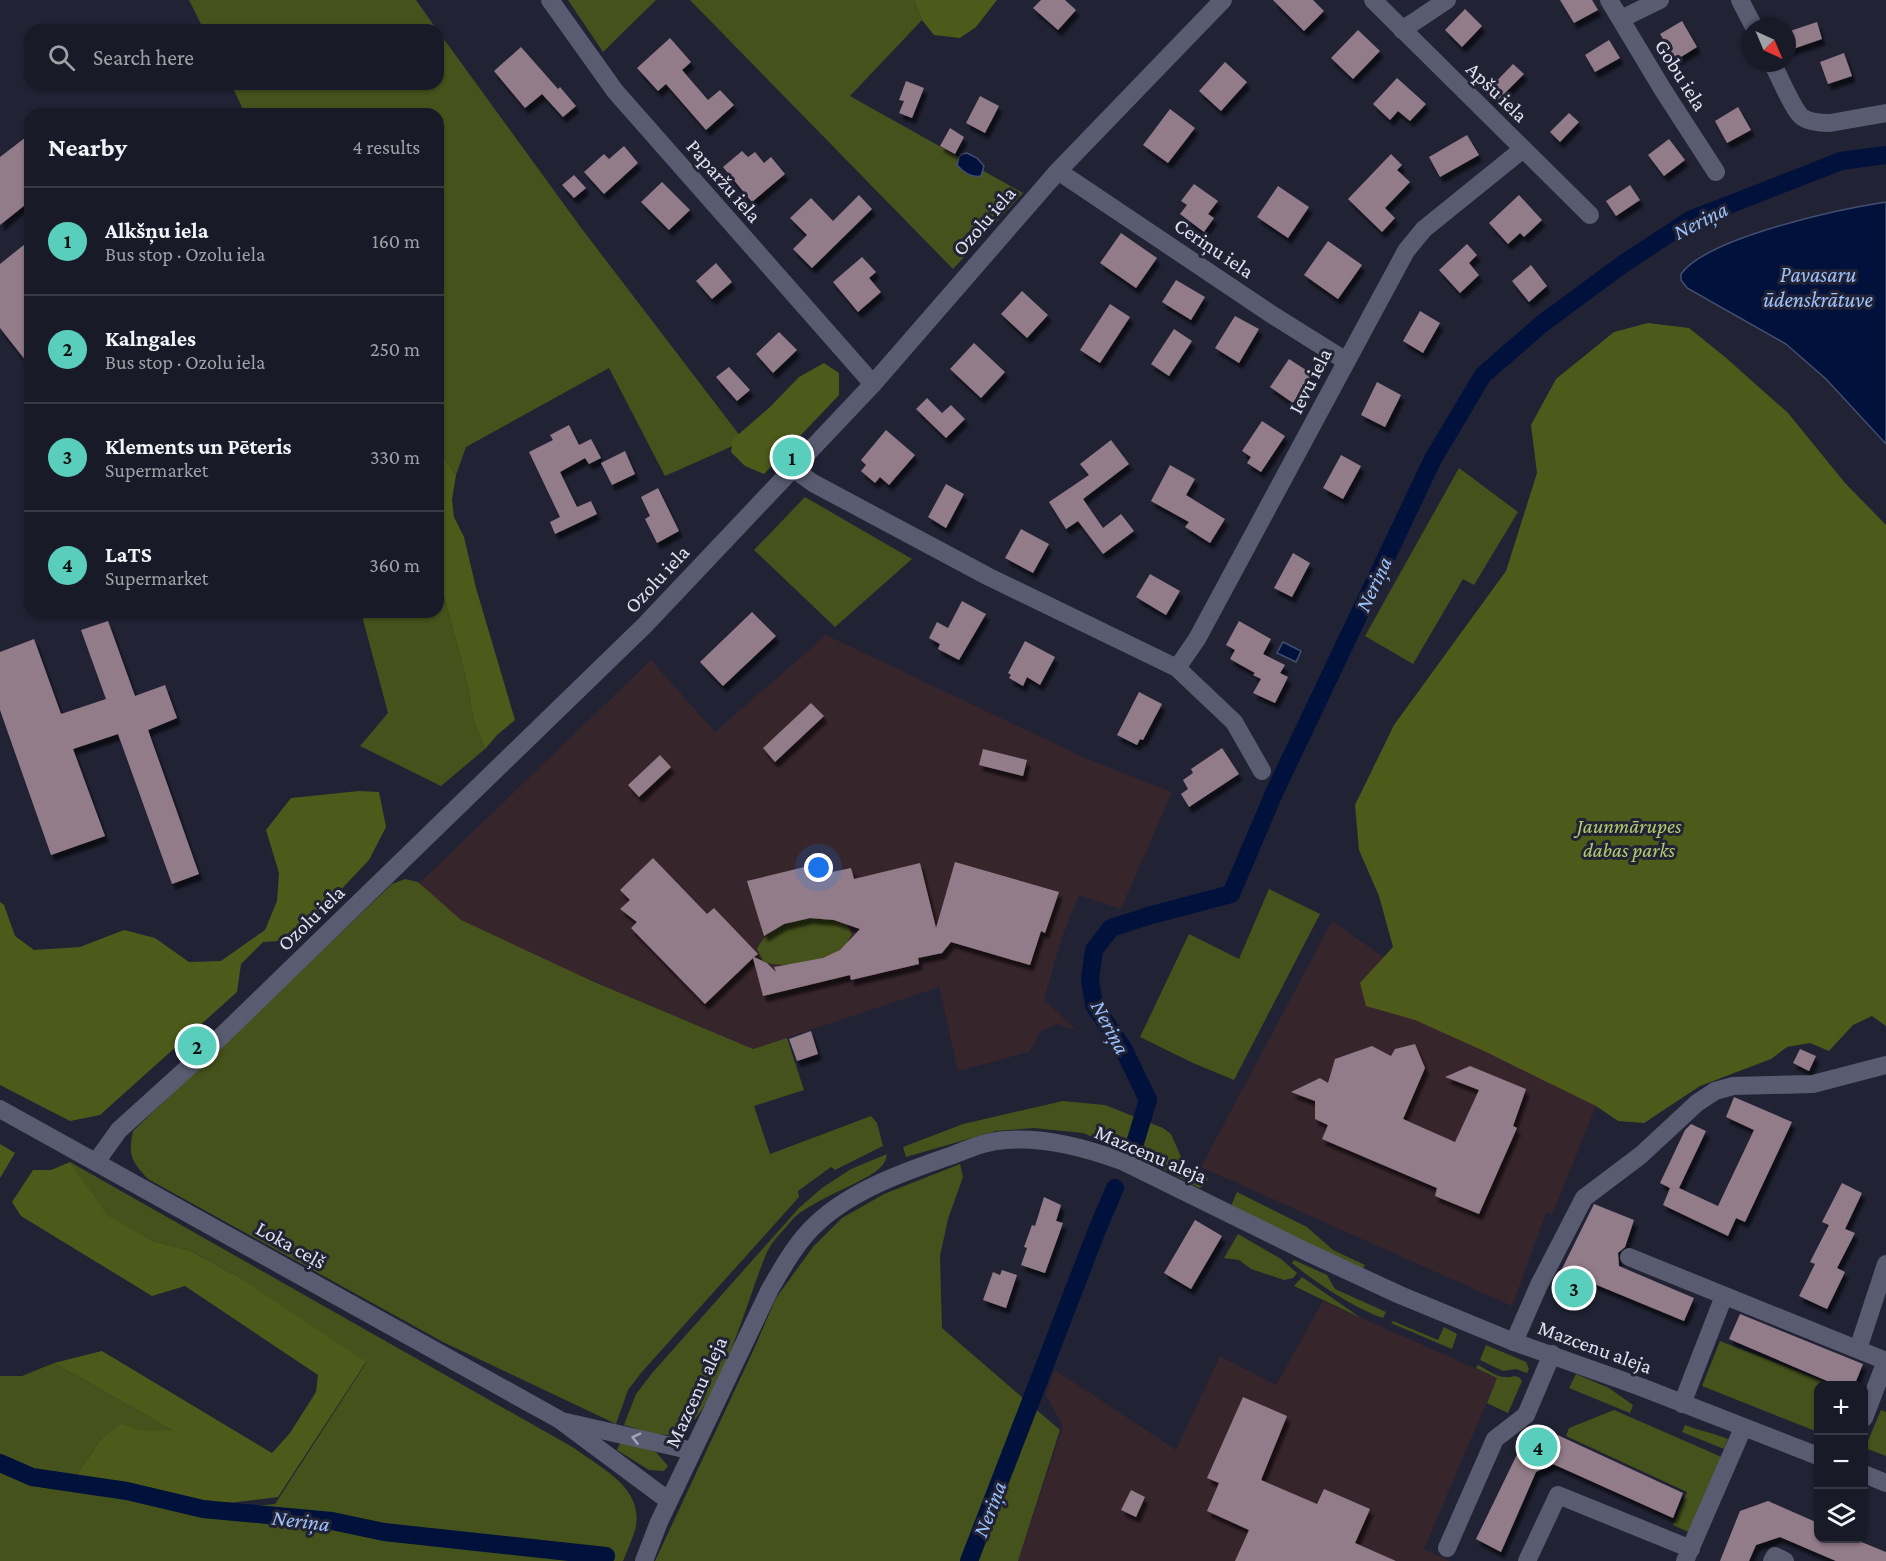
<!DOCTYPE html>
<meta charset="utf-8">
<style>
:root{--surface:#191a27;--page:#262733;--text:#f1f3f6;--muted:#9fa1a7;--line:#373844;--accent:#5acebd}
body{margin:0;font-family:"Crimson Pro",serif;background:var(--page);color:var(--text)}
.controls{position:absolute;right:18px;bottom:18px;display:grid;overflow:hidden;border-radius:12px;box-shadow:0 2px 4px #0004}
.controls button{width:54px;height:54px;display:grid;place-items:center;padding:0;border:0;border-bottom:2px solid var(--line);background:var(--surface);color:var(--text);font:30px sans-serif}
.compass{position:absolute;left:1742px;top:18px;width:54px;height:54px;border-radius:50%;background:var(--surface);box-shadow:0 2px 4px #0004;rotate:136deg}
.you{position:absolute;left:819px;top:868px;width:21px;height:21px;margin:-15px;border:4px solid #fff;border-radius:50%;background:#1a73e8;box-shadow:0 0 0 9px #1a73e833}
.badge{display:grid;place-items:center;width:39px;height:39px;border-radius:50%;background:var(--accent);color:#111;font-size:20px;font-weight:700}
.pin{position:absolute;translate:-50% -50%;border:3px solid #fff;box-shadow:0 2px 6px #0006}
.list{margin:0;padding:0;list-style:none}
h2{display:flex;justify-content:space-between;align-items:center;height:78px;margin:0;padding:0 24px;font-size:26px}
h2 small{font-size:20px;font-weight:400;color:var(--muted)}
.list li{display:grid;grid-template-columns:39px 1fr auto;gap:18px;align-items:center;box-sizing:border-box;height:108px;padding:0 24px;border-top:2px solid var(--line)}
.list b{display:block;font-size:22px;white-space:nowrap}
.list p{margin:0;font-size:20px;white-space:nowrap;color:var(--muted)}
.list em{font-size:20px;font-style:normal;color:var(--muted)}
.icon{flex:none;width:33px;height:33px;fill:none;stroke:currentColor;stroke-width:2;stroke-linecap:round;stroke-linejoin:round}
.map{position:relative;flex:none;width:1886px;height:1561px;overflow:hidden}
.search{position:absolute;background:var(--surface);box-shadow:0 2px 4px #0004;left:24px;top:24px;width:420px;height:66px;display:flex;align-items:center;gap:15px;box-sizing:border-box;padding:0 21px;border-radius:18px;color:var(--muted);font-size:22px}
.panel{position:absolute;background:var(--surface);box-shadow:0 2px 4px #0004;left:24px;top:108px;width:420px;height:510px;border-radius:18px}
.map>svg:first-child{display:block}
.education{fill:#37252c}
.green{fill:#46521b}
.forest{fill:#4d5a1a}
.water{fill:#00113c;stroke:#434f71;stroke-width:1.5}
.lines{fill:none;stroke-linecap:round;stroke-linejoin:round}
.stream{stroke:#434f71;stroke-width:5}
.canal{stroke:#00113c;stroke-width:18}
.building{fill:#937b89;filter:url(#shadow)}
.street{stroke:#595b71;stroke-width:18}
.secondary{stroke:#595b71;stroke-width:18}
.oneway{stroke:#a3a5b6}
.labels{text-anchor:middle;stroke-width:6;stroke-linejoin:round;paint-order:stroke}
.street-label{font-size:21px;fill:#dfe1ee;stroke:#212234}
.park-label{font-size:21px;font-style:italic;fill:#b4ca6f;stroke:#212234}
.water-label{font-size:22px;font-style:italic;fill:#9cc1fd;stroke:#212234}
</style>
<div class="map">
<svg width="1886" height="1561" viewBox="0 0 1886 1561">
<defs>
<filter id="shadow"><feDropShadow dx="3.5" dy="6" stdDeviation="1.5" flood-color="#0009"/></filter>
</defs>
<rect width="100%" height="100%" fill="#212234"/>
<path class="education" d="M826,635L1085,758L1172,792L1121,909L1079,895L1062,937L1044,999L1081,1035L1075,1030L1057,1024L1040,1032L1029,1052L958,1071L939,987L753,1049L402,900L651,660L715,732Z
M1332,921L1596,1106L1552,1215L1546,1213L1512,1306L1201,1167Z
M1323,1301L1497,1378L1424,1549L1450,1561H1018L1063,1426L1046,1395L1055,1370L1176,1450L1220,1356L1276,1385Z"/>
<path class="green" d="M189,0H416L437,30H204Z
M568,0H656L603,52Z
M690,0H914L922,20L850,96L1023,193L953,269Z
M438,31L582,229L744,441L665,476L609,368L466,447L456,475L443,456L438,455V114H245L231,84H438Z
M1459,468L1518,512L1474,585L1463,579L1413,664L1365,636Z
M805,497L912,559L835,627L754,550Z
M438,573L467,682L474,722L485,749L441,786L360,746L388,713L361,612H438Z
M405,879L418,882L461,920L592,981L753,1049L787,1038L804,1090L754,1106L770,1154L871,1116L877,1123L883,1146L835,1170L831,1167L798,1191L799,1197L641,1373L628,1390L616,1424L443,1342L148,1179C131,1161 128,1155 133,1131L392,884Z
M1269,889L1320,914L1234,1080L1193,1063L1140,1037L1189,934L1239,959Z
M810,918L834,920L847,924L852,934C849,940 846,945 841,949C825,962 781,970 763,961L757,949C767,928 788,923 810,918Z
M1063,1101L1105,1105L1163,1128L1171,1134L1185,1166L1208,1178L1204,1186L1199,1188L1141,1157L1083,1133L1034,1128L996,1131L906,1157L903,1147L963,1124Z
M887,1154C886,1157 886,1160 884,1163C875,1180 810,1199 792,1220C784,1230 772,1241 767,1252C750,1290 716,1419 678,1433C662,1439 640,1429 624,1425L636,1394L653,1372L799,1208L822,1188L851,1169Z
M70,1162L574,1448C601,1468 646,1489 635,1530C632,1540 627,1551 623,1561H0V1469L31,1480L126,1494L199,1511L275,1504L366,1363L242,1279L191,1251L153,1241L106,1215Z
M960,1164L963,1177L948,1219L940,1256L942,1328L1060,1430L1018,1561H655L754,1349L776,1298L813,1247L842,1218L884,1194Z
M1237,1192L1307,1227L1333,1250L1365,1265L1362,1270L1231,1206Z
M1238,1234L1281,1259L1297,1273L1293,1278L1284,1280L1251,1269L1239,1260L1224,1258Z
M1294,1260L1327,1275L1335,1289L1386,1312L1383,1318C1354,1308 1316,1283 1292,1263Z
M1302,1277L1361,1318L1294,1286Z
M1393,1321L1438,1340L1444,1327L1457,1334L1452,1349L1391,1323Z
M1720,1341L1833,1385L1818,1386V1432L1702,1386Z
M1486,1345L1526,1362L1529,1369L1527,1373L1516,1369L1503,1371L1480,1360Z
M54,1363L176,1432L141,1430L121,1425L101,1439L73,1480L35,1476L0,1461V1376H22Z
M1478,1365C1486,1369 1496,1377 1505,1377C1513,1378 1517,1373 1522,1381L1508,1413L1487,1403L1497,1378L1476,1368Z
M1576,1374L1609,1388L1633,1405L1630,1413L1569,1388Z
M1614,1410L1724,1458L1691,1533L1673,1525L1687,1492L1566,1436L1569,1428Z
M1881,1410L1886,1412V1456L1865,1448Z
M1685,1425C1700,1431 1714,1433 1728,1439L1724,1449L1682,1432Z
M621,1441L656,1452L668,1466L664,1471L649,1470L617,1450Z"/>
<path class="forest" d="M914,0H997L976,27L960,38L934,35L922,20Z
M1648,323L1689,328L1725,357L1788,413L1845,483L1886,525V1026L1872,1016L1853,1025L1829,1051L1810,1043L1787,1047L1771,1059L1700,1086L1644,1123L1618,1121L1596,1106L1484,1051L1415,1020L1366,1006L1360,983L1393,947L1379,896L1359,850L1355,805L1394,725L1506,571L1537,473L1531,425L1556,379L1614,332Z
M824,363L839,373V395L764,474L745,466L731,452L733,439L770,407L799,377Z
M438,455L443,456L456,475L452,500L454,517L464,537L476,588L515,720L497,735L485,749L474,722L467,682L438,573Z
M359,791L379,792L386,827L369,860L293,940L263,942L241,964L237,992L100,1115L70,1121L0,1085V902L4,905L15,936L34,950L80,947L124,930L155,938L189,962L221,961L265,930L277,901L279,873L266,830L291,798Z
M0,1144L15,1153L0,1178Z
M70,1162L107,1215L153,1241L191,1251L242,1279L366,1362L278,1497L203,1506L120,1486L73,1480L101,1439L121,1424L141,1430L174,1431L54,1363L102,1351L272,1453L290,1433L316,1392L318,1375L185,1286L152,1296L21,1216L12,1202L33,1170H51Z"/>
<path class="water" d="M967,153L977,158L984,166L981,176C971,178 963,172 957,165L959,157L962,154Z
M1886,202V444L1826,379L1786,344L1687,288L1681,280V274C1708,237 1840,209 1886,202Z
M1283,642L1301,651L1296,662L1277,653Z"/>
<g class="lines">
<path class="stream" d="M1657,242L1661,247"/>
<path class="canal" d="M1135,1143L1148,1100L1124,1050L1094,1005L1090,979L1094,950L1111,928L1148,916L1231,894L1275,791L1433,459L1483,375L1543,323L1623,264L1690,220L1841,161L1886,155
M0,1463L32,1477L127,1491L203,1509L332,1521L384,1532L606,1556
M969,1561L1097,1230L1115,1188"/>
</g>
<path class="building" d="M1041,0H1065L1076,10L1058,30L1033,8Z
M1273,0H1313L1324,11L1304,31Z
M1560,0H1592L1598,10L1574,23Z
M1465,9L1482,26L1462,47L1445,30Z
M1682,21L1697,47L1676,60L1660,34Z
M1817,22L1822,39L1787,51V32Z
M1358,30L1380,51L1353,79L1331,58Z
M670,38L691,62L682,70L708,100L720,90L734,105L706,130L666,84L658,91L637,68Z
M1609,40L1620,58L1595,72L1585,55Z
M521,47L558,89L560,87L576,106L563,117L542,94L525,108L494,71Z
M1844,53L1852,76L1828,84L1820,62Z
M1225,62L1247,82L1221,111L1199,91Z
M1513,64L1524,74L1496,102L1486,92Z
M1397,78L1426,104L1410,121L1398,111L1390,120L1373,104Z
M906,81L924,88L912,118L899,113L904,101L899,100Z
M980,96L999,106L985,133L966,123Z
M1738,107L1751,130L1727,143L1715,121Z
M1170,109L1195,128L1168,163L1143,145Z
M1569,113L1579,122L1560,142L1550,132Z
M950,128L964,137L955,154L940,146Z
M30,134V201L0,225V157Z
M1467,135L1479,155L1440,177L1429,157Z
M1669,139L1685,160L1664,176L1648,155Z
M624,146L638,163L604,194L584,172L604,154L609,159Z
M742,151L748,157L755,152L764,163L771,157L785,174L752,202L723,167Z
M1391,154L1402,165L1397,170L1410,182L1385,208L1395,218L1382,232L1348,199Z
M574,175L586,188L574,198L562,185Z
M662,182L690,210L669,230L641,202Z
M1194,184L1218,201L1208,214L1214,218L1204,232L1180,214L1187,205L1181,201Z
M1630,185L1640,200L1616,216L1606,201Z
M1278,186L1309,207L1288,238L1257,217Z
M859,195L872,209L812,268L793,249L807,235L790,218L811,198L833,221Z
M1519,195L1542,220L1524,237L1520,233L1508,244L1489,223Z
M1121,233L1157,258L1136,288L1100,263Z
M30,240V366L0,328V264Z
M1328,241L1362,265L1338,299L1304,275Z
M1467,244L1477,255L1469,263L1479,275L1460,293L1439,270Z
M862,257L876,272L869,278L881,292L858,312L833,282Z
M716,263L732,282L712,299L696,281Z
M1531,265L1547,286L1529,302L1512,281Z
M1176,280L1205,297L1191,320L1162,302Z
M1022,291L1048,315L1027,338L1001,314Z
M1110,304L1130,317L1100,363L1080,350Z
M1420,311L1440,323L1423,353L1403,341Z
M1235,316L1259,329L1239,363L1215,348Z
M1174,329L1192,341L1169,376L1151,364Z
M779,332L797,350L773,373L756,354Z
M974,343L1005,372L981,398L950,369Z
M1289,359L1312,374L1293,403L1270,387Z
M729,367L750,390L737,401L716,377Z
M1377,382L1401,395L1385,427L1361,415Z
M927,398L942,413L951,405L965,419L946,438L916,409Z
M1262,421L1285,436L1261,472L1247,463L1251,457L1242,451Z
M569,425L579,445L591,439L601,458L589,464L585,458L560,472L577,507L591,501L597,514L555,534L550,522L560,517L529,452L553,440L550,435Z
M886,430L915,455L889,485L880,477L875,483L861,471L866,465L861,460Z
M1111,440L1129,464L1083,499L1103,528L1121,514L1134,531L1103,554L1078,521L1066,529L1049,502L1089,475L1080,464Z
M625,451L635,474L612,485L601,463Z
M1341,455L1361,466L1343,499L1323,488Z
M1170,465L1195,479L1186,495L1225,519L1210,543L1185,527L1189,522L1151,501Z
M946,484L964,494L946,528L928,517Z
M658,488L679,531L657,543L645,519L650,516L641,497Z
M1021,529L1049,544L1033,573L1005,558Z
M1293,553L1310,563L1292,597L1274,588Z
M1150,574L1180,591L1166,615L1136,597Z
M962,601L986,614L959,660L938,649L940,644L929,638L937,622L948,628Z
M752,612L776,636L723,686L700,662Z
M108,621L135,696L165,685L177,718L148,730L199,874L172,884L118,734L73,749L105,836L51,855L0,710V652L34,639L61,714L106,699L81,630Z
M1239,621L1271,639L1263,654L1285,665L1280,673L1288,677L1275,703L1253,693L1261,679L1253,675L1255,673L1230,659L1235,650L1226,645Z
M1025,641L1055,657L1040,685L1027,677L1023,686L1009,678L1011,675L1008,673Z
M1139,692L1162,704L1143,740L1140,739L1137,745L1117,735Z
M811,703L824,716L775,762L763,748Z
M1222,748L1239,774L1189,807L1181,794L1188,789L1183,780L1193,773L1191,769Z
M983,749L1027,760L1023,776L979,765Z
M660,755L671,767L639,797L628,785Z
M653,858L707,914L714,908L758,954L754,957L767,963L776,972L774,967L823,958L840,950L860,929L834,920L810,918L784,924L764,936L747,881L825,862L827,873L851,868L854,879L920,863L936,928L955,862L1059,892L1045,933L1041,931L1030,965L951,942L942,953L918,958L919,964L851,980L850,975L763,996L753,958L705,1004L631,928L637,922L620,909L630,900L620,890Z
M811,1031L818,1054L797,1061L789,1039Z
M1415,1044L1425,1068L1403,1119L1455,1142L1479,1090L1445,1077L1470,1066L1526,1089L1513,1126L1517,1128L1479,1214L1435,1196L1437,1188L1322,1139L1328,1125L1315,1119V1101L1291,1092L1320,1078L1328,1083L1335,1059L1372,1046L1391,1056L1395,1049Z
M1800,1049L1816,1056L1809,1071L1793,1063Z
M1734,1097L1792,1122L1745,1222L1736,1218L1728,1236L1663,1205L1670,1188L1660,1183L1685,1130L1691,1124L1706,1131L1679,1188L1718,1206L1754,1130L1726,1117Z
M1842,1183L1862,1193L1845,1229L1855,1233L1837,1268L1845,1272L1827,1309L1799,1296L1815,1264L1810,1262L1829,1225L1822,1222Z
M1044,1197L1061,1205L1056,1221L1063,1223L1045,1273L1021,1265L1027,1248L1024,1247L1032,1225L1035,1226Z
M1594,1204L1634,1220L1625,1247L1618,1253L1619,1266L1694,1298L1684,1321L1592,1283L1583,1301L1553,1287Z
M1195,1220L1222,1236L1191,1289L1164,1273Z
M1002,1270L1017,1275L1006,1308L983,1300L993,1272L1000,1275Z
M1740,1314L1863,1364L1854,1386H1839L1729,1339Z
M1243,1397L1287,1416L1261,1480L1317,1504L1324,1489L1370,1509L1355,1543L1396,1561H1235L1249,1530L1207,1511L1219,1483L1207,1478Z
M1549,1431L1683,1493L1673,1518L1553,1464L1536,1472L1501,1552L1476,1539L1523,1442Z
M1131,1490L1145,1497L1136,1517L1121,1510Z
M1768,1501L1818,1523V1539H1854L1886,1552V1561H1836L1780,1537L1756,1545L1749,1561H1720L1740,1511Z"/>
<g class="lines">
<path class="street" d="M550,0L615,91L873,384
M1373,0L1590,215
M1609,0L1663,90L1716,172
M1740,0L1754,27
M1621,19L1660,0
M1402,30L1447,0
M1772,63C1779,75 1793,110 1802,117C1809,122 1822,123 1830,123L1886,113
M1058,171L1274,316L1346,361
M792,468L813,483L989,577L1177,668L1234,722L1262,771
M1177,668L1197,639L1406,251L1424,229L1523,149
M1629,1257L1886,1361L1864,1418
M1514,1342L1539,1285L1584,1198L1641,1155L1697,1103L1715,1091L1733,1086L1813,1084L1886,1065
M1858,1349L1886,1264
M1682,1404L1724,1296
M1447,1548L1495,1439L1526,1415L1552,1354
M1527,1561L1558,1495L1691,1549
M1685,1561L1743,1428
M1772,1561L1775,1556L1785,1561"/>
<path class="secondary" d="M0,1109L560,1420L669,1501
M96,1162L119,1130L203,1054L645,625L873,384L1058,171L1223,0
M566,1422L693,1451
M1864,1474L1886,1483
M644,1561L659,1522L770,1289C783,1267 796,1243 815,1225C851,1190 906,1171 953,1155C971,1148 987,1141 1006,1140C1046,1137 1085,1148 1122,1161L1307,1252L1400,1295L1514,1342L1641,1387L1818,1456"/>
</g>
<defs><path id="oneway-chevron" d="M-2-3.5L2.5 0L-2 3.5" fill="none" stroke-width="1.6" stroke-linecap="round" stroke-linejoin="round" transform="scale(1.5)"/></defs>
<use class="oneway" href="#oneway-chevron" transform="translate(636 1438) rotate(-166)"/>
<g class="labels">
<g class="street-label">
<text transform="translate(1681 75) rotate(58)" y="7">Gobu iela</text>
<text transform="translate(1497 92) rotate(44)" y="7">Apšu iela</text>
<text transform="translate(724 181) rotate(49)" y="7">Paparžu iela</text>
<text transform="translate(984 221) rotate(-49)" y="7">Ozolu iela</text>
<text transform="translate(1214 248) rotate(34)" y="7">Ceriņu iela</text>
<text transform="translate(1310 381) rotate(-63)" y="7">Ievu iela</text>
<text transform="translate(657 579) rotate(-47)" y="7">Ozolu iela</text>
<text transform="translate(311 918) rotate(-44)" y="7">Ozolu iela</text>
<text transform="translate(1151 1154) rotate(23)" y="7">Mazcenu aleja</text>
<text transform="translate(291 1245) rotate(29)" y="7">Loka ceļš</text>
<text transform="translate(1595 1347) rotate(20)" y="7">Mazcenu aleja</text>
<text transform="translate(696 1392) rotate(-65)" y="7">Mazcenu aleja</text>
</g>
<g class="park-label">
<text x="1629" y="833">Jaunmārupes<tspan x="1629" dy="24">dabas parks</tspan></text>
</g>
<g class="water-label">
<text transform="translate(1700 220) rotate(-27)" y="8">Neriņa</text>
<text x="1818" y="282">Pavasaru<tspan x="1818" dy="25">ūdenskrātuve</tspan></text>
<text transform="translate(1373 584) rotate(-65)" y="8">Neriņa</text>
<text transform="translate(1111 1027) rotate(62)" y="8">Neriņa</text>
<text transform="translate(989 1509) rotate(-69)" y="8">Neriņa</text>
<text transform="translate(301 1520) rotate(7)" y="8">Neriņa</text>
</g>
</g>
</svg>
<div class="controls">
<button>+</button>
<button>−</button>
<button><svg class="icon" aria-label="layers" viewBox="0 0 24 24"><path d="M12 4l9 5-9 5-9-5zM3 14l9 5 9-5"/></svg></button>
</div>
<svg class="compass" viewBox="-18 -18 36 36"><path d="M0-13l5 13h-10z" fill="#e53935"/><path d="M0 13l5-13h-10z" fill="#9fa1a7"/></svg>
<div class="you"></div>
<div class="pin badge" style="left:792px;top:457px">1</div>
<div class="pin badge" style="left:197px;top:1046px">2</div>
<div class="pin badge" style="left:1574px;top:1288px">3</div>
<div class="pin badge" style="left:1538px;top:1447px">4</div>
<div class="search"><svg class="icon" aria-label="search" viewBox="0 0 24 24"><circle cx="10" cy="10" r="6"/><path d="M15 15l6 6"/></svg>Search here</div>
<section class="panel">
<h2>Nearby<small>4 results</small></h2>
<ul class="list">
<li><span class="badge">1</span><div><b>Alkšņu iela</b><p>Bus stop · Ozolu iela</p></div><em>160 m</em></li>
<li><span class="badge">2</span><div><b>Kalngales</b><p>Bus stop · Ozolu iela</p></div><em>250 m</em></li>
<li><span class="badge">3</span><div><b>Klements un Pēteris</b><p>Supermarket</p></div><em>330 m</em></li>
<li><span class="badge">4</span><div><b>LaTS</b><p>Supermarket</p></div><em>360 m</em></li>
</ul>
</section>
</div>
